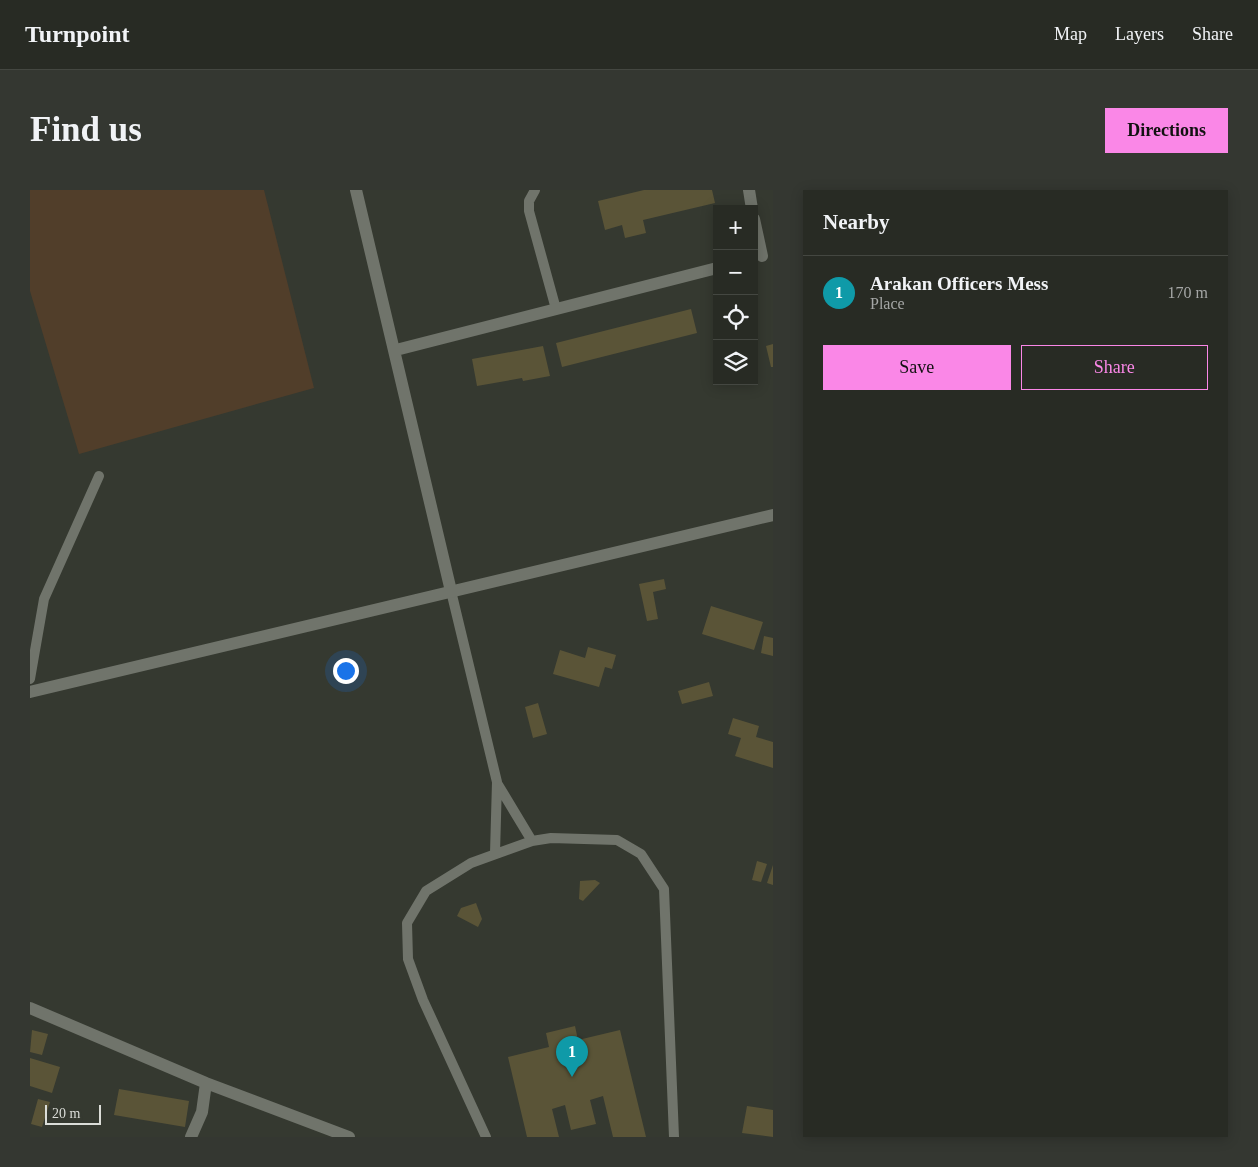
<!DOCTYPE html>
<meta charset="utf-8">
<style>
:root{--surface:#282b24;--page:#343731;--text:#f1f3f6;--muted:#a5a7a6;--line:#444741;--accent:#fa87e7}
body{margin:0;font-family:"Times New Roman",serif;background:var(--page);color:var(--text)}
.controls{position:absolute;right:15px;top:15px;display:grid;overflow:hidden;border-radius:0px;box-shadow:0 2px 12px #0003}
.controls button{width:45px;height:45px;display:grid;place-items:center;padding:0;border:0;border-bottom:1px solid var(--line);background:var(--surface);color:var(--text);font:25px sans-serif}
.scale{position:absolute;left:15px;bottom:12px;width:56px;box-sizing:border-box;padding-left:5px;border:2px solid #dbddd8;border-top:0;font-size:14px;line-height:18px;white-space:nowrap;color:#dbddd8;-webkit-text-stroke:4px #353930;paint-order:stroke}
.you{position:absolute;left:315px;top:480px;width:18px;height:18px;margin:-12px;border:4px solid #fff;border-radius:50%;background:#1a73e8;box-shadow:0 0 0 8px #1a73e833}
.badge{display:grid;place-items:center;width:32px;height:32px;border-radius:50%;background:var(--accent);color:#fff;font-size:16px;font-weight:700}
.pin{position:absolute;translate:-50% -41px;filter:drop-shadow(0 1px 2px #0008)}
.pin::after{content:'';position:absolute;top:26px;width:18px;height:15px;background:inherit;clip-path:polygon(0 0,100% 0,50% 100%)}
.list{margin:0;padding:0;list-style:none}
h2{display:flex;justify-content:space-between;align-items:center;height:65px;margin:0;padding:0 20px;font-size:21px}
h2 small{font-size:16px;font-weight:400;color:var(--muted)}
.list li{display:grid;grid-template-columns:32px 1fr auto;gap:15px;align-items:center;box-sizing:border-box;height:75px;padding:0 20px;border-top:1px solid var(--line)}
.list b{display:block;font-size:19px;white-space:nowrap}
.list p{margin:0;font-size:16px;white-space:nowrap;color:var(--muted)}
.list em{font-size:16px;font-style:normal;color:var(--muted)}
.actions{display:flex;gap:10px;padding:15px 20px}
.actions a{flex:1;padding:11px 0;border:1px solid var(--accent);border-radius:0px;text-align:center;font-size:18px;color:var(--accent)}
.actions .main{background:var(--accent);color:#111}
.icon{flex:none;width:28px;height:28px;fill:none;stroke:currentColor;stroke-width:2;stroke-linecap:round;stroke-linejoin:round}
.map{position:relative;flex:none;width:743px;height:947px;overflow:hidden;border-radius:0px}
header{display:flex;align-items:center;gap:30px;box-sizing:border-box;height:70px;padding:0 25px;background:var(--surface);border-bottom:1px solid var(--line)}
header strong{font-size:24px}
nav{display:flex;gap:28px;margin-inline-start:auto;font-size:18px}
.intro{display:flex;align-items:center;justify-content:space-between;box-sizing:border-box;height:120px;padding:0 30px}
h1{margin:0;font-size:35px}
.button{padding:12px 22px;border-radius:0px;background:var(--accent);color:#111;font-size:18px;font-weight:700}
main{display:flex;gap:30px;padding:0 30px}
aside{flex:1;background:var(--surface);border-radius:0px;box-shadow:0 2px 12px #0003}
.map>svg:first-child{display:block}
.green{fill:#513e2a}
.building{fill:#5a5437}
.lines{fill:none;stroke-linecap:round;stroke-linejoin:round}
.lane{stroke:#70746b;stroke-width:10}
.street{stroke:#70746b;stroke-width:12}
</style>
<header>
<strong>Turnpoint</strong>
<nav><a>Map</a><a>Layers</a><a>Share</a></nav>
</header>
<div class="intro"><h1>Find us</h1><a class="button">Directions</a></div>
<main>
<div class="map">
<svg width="743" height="947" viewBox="0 0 743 947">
<rect width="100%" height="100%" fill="#353930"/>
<path class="green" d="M0,0H234L284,198L49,264L0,101Z"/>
<path class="building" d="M614,0H682L685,13L613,30L616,43L595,48L592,35L575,40L568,11Z
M661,119L667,143L532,177L526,153Z
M743,154V177H741L736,156Z
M513,156L520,186L493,191L492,188L447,196L442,169Z
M634,389L636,399L623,402L628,429L617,431L609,394Z
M681,416L733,432L724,460L672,444Z
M734,446L743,448V466L731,463Z
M558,457L586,465L582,479L575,477L569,497L523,484L530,460L555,468Z
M679,492L683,506L652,514L648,501Z
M508,513L517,544L503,548L495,517Z
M703,528L729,536L726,547L743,552V578L705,566L711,548L698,544Z
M727,671L737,674L731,692L722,690Z
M743,675V695L737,693Z
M565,690L570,693L553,711L549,709L550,691Z
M446,713L452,729L448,737L427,726L431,718Z
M545,836L548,850L590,840L616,947H583L573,906L560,910L566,934L541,940L535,915L522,919L529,947H497L478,867L519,857L516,843Z
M2,840L18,844L12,865L0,862Z
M0,868L30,877L22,903L0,896Z
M89,899L159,911L155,937L84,925Z
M8,909L20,912L12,937L1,934Z
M717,916L743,920V947L712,943Z"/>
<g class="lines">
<path class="lane" d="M505,0L499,11V21L526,119
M421,401L467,592L465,663
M0,489L14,409L69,286
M467,593L502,651
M456,947L393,810L378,769L377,733L396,701L441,673L502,651L521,648L587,650L611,664L634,699L644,947"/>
<path class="street" d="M326,0L421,401
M719,0L722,19
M724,29L732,66
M366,160L687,78
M0,502L743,325
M0,818L176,893L319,947
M161,947L172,922L176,893"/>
</g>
</svg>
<div class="controls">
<button>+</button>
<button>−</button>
<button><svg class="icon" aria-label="locate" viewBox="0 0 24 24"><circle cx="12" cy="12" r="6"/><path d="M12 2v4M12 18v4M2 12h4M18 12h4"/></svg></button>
<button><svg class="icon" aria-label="layers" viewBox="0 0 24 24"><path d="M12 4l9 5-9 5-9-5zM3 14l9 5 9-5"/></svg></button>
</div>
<div class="scale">20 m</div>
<div class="you"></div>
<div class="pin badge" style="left:542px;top:887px;background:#0f9aa8">1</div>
</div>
<aside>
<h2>Nearby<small></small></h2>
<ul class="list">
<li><span class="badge" style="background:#0f9aa8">1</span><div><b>Arakan Officers Mess</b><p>Place</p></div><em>170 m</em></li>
</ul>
<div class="actions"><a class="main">Save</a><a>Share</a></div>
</aside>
</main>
